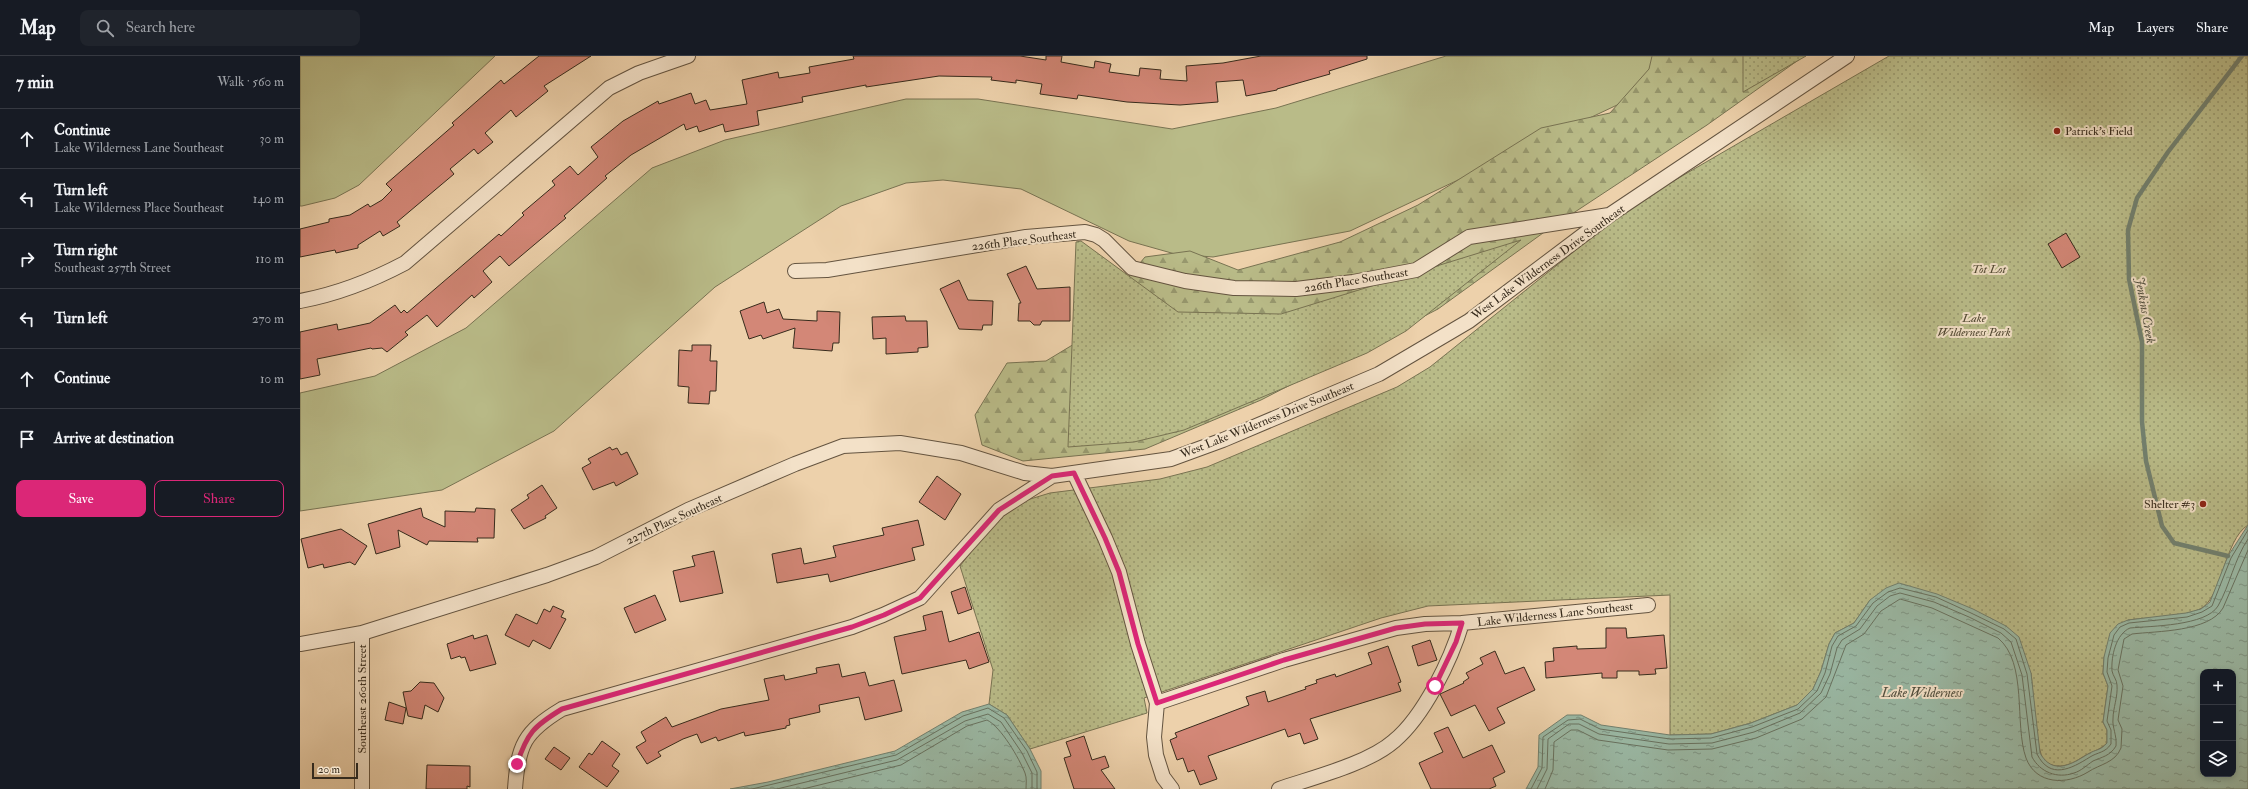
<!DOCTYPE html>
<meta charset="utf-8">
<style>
:root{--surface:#171b24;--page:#20242c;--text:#f1f3f6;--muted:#9ea1a6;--line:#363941;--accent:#db2777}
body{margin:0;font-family:"IM FELL Double Pica",serif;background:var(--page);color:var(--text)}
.controls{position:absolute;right:12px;bottom:12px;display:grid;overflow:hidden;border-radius:8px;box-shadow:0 2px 6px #0003}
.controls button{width:36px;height:36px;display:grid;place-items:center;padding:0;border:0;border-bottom:1px solid var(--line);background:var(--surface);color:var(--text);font:20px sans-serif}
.scale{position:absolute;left:12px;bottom:10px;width:46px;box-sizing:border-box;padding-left:4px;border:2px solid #372b1c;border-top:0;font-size:11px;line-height:14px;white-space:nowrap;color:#372b1c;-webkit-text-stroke:3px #f3e1c8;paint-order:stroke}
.stop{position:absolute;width:12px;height:12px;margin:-9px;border:3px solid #db2777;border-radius:50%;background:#fff}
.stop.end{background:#db2777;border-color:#fff;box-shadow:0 1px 4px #0008}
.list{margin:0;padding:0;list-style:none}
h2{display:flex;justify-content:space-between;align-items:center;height:52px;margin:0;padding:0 16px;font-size:17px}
h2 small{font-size:13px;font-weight:400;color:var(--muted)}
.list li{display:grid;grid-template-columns:26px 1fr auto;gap:12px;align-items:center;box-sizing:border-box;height:60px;padding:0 16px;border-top:1px solid var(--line)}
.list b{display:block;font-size:15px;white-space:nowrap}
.list p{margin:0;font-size:13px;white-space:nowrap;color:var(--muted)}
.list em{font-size:13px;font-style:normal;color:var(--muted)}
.actions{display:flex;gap:8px;padding:12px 16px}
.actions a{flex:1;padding:9px 0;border:1px solid var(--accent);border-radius:8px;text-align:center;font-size:14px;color:var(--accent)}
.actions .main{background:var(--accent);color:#fff}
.icon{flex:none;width:22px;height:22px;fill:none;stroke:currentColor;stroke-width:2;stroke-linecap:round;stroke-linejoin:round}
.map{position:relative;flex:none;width:1948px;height:733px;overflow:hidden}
header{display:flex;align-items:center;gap:24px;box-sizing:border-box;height:56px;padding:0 20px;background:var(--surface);border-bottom:1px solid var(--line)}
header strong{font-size:19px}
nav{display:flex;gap:22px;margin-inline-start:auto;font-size:14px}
.search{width:280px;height:36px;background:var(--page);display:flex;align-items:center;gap:10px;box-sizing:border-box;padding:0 14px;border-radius:8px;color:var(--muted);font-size:15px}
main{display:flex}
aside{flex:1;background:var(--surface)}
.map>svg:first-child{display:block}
.green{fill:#b9bb88;stroke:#787352}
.forest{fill:url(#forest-firs);stroke:#787352}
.park{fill:url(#park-dots);stroke:#787352}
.water{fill:url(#water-ripples);stroke:#72806e;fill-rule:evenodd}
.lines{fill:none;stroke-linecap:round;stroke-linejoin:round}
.shore{stroke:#687260;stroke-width:1}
.stream{stroke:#72806e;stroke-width:4.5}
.building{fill:#d38777;stroke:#372b1c}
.minor-casing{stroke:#645440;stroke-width:16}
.minor{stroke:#f3e1c8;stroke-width:14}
.route{stroke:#db2777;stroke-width:5}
.poi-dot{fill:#8f2418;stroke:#f3e1c8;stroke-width:1.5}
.labels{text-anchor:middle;stroke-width:4;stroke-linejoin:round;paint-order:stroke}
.poi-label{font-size:12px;fill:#372b1c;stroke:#f3e1c8;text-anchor:start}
.street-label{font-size:12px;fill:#372b1c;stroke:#f3e1c8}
.park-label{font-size:12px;font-style:italic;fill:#514832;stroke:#f3e1c8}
.water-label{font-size:13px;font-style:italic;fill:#504e3e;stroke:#f3e1c8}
</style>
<header>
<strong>Map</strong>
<div class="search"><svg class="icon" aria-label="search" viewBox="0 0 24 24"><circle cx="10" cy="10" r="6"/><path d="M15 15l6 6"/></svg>Search here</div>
<nav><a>Map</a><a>Layers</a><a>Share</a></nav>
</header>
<main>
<aside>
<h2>7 min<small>Walk · 560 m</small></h2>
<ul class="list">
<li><svg class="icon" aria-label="ahead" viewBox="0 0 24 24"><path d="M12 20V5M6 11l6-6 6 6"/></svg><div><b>Continue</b><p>Lake Wilderness Lane Southeast</p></div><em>30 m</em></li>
<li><svg class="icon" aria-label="left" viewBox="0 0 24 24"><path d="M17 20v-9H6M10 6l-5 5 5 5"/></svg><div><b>Turn left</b><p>Lake Wilderness Place Southeast</p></div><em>140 m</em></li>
<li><svg class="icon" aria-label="right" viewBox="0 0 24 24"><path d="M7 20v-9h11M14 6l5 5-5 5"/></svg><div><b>Turn right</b><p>Southeast 257th Street</p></div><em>110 m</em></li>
<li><svg class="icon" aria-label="left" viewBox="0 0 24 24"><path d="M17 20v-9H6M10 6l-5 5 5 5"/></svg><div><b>Turn left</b></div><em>270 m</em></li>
<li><svg class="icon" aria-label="ahead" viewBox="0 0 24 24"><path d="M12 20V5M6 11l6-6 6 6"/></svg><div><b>Continue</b></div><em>10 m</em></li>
<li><svg class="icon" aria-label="arrive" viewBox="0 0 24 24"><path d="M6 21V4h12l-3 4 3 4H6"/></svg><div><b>Arrive at destination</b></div></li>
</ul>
<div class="actions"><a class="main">Save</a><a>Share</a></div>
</aside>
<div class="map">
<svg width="1948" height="733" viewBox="0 0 1948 733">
<defs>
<pattern id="forest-firs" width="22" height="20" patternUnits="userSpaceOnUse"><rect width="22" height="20" fill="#b9bb88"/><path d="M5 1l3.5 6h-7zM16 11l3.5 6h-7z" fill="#97986e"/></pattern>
<pattern id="park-dots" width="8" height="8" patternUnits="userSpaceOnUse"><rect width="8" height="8" fill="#b9bb88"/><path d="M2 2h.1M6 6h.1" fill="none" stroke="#97986e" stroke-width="1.8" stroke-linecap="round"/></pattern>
<pattern id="water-ripples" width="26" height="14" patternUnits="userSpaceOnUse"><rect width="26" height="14" fill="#9ab8a4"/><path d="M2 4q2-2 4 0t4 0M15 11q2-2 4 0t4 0" fill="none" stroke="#7e9685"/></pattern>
</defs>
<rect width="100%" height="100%" fill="#edd1ab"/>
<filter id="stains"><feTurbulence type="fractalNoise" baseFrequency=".005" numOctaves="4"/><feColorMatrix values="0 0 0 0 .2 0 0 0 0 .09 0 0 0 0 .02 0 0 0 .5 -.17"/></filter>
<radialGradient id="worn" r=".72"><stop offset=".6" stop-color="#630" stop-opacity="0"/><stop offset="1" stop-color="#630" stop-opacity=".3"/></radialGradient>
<path class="green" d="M0,0H195L59,129L35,142L2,150H0Z
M1146,0H1421L1050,175L913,201L875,198L829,185L721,133L643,124L606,127L541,150L415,231L254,375L142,434L0,455V337L75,320L166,272L352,112L425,84L606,43H678L872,73L976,52Z"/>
<path class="forest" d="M1352,0H1504L1407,69L1243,177L1138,253L961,344L845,393L723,405L682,389L675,359L707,307L746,305L784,282L813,239L845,201L890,195L938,214L1040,186L1118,149L1241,72L1310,57L1349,13Z"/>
<path class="park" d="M1443,0H1506L1443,36Z
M1589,0H1948V469C1924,484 1922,543 1900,553C1881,562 1849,561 1828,564L1804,601L1803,617L1808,630L1803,666L1807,674V687C1799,695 1790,696 1781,702C1771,709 1755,715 1744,704C1736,696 1733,632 1731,617L1570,544L1554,567L1535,577L1529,588L1521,615L1513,633L1497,649L1451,667L1411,678L1370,679V539L1128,550L1081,562L844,642L847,657L730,693L707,659L689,648L693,614L660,510L695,465L727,444L750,437L860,423L907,411L1097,331L1130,311L1312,165L1363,131Z
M1221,184L1106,275L1067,297L884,374L834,386L768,391L776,186L781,185L878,256L981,258Z"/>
<path class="water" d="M1948,469V733H1226L1238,711L1239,679L1267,659H1281L1301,669L1370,679L1411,678L1451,667L1497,649L1513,633L1521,615L1529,588L1535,577L1554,567L1570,544L1586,532L1599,527L1637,538L1673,553L1706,570L1719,581L1731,617L1740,697C1753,720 1772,708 1788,698C1796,693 1800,695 1807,687V674L1803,666L1808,630L1803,617L1804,601L1810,577L1818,568L1828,564L1886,557L1901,553L1910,546L1928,500ZM1903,616H1933V718H1903Z
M689,648L707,659L730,693L741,715V733H430L468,726L595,695L662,656Z"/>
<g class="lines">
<path class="shore" d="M452,733L596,699L663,660L688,652L704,662L727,695L737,716V733
M477,733L597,704L665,665L688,658L701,666L722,697L732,717V733
M503,733L601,709L667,670L687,664C701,671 719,702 725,717C727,722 726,728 726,733
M1231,733L1242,712L1243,681L1268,664L1280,663L1300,673L1370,683L1411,682L1452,671L1498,653L1517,635L1525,617L1532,590L1538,580L1556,570L1573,547L1588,536L1600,532L1636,541L1671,557L1704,573L1716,583L1727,618L1737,698C1750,724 1771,713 1790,701C1798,696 1805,697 1811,688V674L1807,665L1812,630L1807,616L1808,602L1814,579L1820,571L1829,567L1887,561L1902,556L1912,550L1931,502L1948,474
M1237,733L1247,713L1248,683L1269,668H1279L1299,678L1369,688L1412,687L1454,676L1500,657L1521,637L1530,618L1537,592L1542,584L1560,573L1577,550L1590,540L1600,537L1634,546L1669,561L1701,577L1711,586L1722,619L1732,701C1740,716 1757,723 1774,717C1781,715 1787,709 1793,705C1802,701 1810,700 1816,690C1817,679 1812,671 1813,663C1813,652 1818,641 1817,629C1817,624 1813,620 1812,615C1811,600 1816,578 1830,572C1851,570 1906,570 1918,550C1930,529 1934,504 1948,483
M1245,733L1253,714L1254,686L1271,674H1278L1298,684L1368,694L1412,693L1456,682L1502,663L1526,641L1546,589L1564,578L1581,555L1600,543L1632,552L1698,582C1728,607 1714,668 1726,702C1736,729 1767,729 1788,716C1800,708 1815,707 1821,692L1822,673L1818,664L1823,630L1818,614L1824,583L1832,578C1857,575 1909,576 1923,552L1948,494"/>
<path class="stream" d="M1928,500L1874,487L1862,470L1846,405L1842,366V286L1829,223L1828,174L1837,142L1868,96L1942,0"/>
</g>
<path class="building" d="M239,0H291L244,30L248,35L216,61L211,54L185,77L193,86L178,98L174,93L150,113L154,118L97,166L100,170L83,180L80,175L58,189V192L36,197L35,194L0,201V173L29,166V163L50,159L68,148L70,151L82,144L92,134L86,128L154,69L152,67L201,24L204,28Z
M553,0H720L746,4V0H762L761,6L794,12L795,5L811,8L809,16L839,20L840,12L861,14L860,23L887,25L886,10L923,7L961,0H1067V3L1029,15L1030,18L977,33V34L946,40L943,24L916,26L918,46L880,49L827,46L778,39L777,43L740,38L742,28L716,24V27L691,24L692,21L639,20L566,31V29L502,41L503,46L457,55L459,69L425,76L423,68L399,76L397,70L386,74L384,68L331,99L305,120L307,122L264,160L266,162L209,210L200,200L183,215L192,226L174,242L172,239L137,271L127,259L105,276L108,279L87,296L82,292L72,293L71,292L17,303L20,319L0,323V276L37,268L38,274L70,267L95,249L101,257L104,254L107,257L199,178L201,180L224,159L222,157L255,129L252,125L270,110L278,119L298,101L291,91L323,65L358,45L359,48L391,37L395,48L406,44L410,54L447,48L442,24L478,16L479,22L510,17L509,11L554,3Z
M1766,177L1780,201L1762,212L1748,188Z
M726,210L737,233L770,231V265H742L740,269H734L730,265H718L719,247H721L707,218Z
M659,224L668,244L693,245L692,269H683L682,274L659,273L640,233Z
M464,246L467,257L479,253L483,263L517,265V255L540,256L539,287H533L532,295L493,292L495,272L463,283L461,279L449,283L440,255Z
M605,260L606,265H627L628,291L618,292V296L586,298V282L573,283L572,261Z
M392,289H411L410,305H417L416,335H410L409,348L388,347L389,331L378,330L379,294L392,295Z
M310,391L312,394L317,392L321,399L327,396L338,418L316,430L314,426L293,434L282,412L291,407L288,403Z
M637,420L661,438L645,464L619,446Z
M242,429L257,452L245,460L246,462L224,473L211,454L229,442L227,439Z
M121,452L123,461L145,471V455L175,456L176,452L195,453L194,482H177L178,486L129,485L127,489L98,474L100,491L76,498L68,468Z
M618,464L624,489L612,492L615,504L530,526L528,518L477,527L472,498L501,492L504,508L536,501L533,490L584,479L582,472Z
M41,473L67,490L55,509L50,506L24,512L23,508L8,512L1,483Z
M414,495L423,537L380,546L373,515L395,510L392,500Z
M665,531L672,553L658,558L651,536Z
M355,539L366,564L335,577L324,552Z
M253,550L264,555L261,561L266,563L250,593L233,584L229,591L205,579L216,558L237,568L244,553L250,556Z
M642,555L649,586L679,576L689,606L669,613L666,604L602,618L594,581L626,574L623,560Z
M1306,572H1326L1327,582L1364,579L1367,612L1355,613L1356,618L1339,619V615H1317V622H1302V617L1246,622L1245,606L1254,605L1253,592L1277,590V593L1306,592Z
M173,579L174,583L187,579L196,608L170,615L165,601L161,602L160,600L151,603L147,588Z
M1130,584L1137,604L1118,610L1112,590Z
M1088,590L1101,626L1098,627L1101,635L1010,663L1018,683L1004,688L1000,677L988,681L985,673L908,700L917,723L900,729L894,714L888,716L883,702L877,704L870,684L877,681L875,677L949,649L946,641L965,635L968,646L1006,633L1005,631L1017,627L1016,624L1035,618L1036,621L1072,608L1068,597Z
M1195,595L1205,618L1224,611L1235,634L1197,652L1205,667L1189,675L1175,649L1151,660L1140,638L1164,627L1163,626L1169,622L1166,617L1183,608L1180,602Z
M539,608L542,621L565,616L569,630L594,624L602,655L565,664L559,641L519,649L520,656L489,663L490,669L486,670V672L445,680L444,676L418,685L416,681L401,687L397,678L383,683L358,696L361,700L347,708L336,691L346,685L341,676L366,661L372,671L421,653L469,644L464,623L484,619L485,624L517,617L516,612Z
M120,626L134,627L144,642L138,656L125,649L122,663L108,660L103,636L111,635Z
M89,646L106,652L103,668L85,664Z
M1148,671L1163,702L1192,689L1205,716L1193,722L1196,730L1189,733H1131L1119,707L1143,696L1134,677Z
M784,680L792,704L805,700L809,711L801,714L815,733H774L764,702L771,700L766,686Z
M302,685L320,698L312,710L319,715L307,731L279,711L289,697L292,699Z
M254,691L270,702L261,714L245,703Z
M127,709L170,710V731L167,730V733H126Z"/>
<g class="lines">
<g class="minor-casing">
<path id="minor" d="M495,215L527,214L726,181L785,176L796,179L804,184L832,212L885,225L934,232L996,233L1053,226L1116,214L1169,181L1309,159
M0,245C38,238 71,225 105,207L309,32L339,17L388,0
M774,417L805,482L819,516L838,588L857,647L854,681L856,699L863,721L872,733
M0,588L62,577L247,519L296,501L388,454L495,408L543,390L600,387L661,397L725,417L752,420
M857,647L984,604L1096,572L1125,568L1162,567
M62,733V577
M215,733C218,689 224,676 262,653L552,571L583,559L620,542L699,454L752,420L871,403L923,384L1079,318L1169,265L1311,158L1547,0
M979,733C1011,722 1068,708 1094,685C1124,660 1151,604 1162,567L1348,549"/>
</g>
<use href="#minor" class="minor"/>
</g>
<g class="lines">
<path class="route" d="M217,708C227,677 234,670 262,653L552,571L584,559L620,542L699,454L752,420L774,417L805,482L819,516L838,588L857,647L984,604L1096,572L1125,568L1162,567L1156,586L1135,630"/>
</g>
<g class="poi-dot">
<circle cx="1757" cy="75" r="4"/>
<circle cx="1903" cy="448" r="4"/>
</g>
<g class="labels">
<g class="poi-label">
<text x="1765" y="79">Patrick's Field</text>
<text x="1895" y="452" text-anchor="end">Shelter #3</text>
</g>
<g class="street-label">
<text transform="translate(724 184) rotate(-7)" y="4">226th Place Southeast</text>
<text transform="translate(1248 206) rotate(-36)" y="4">West Lake Wilderness Drive Southeast</text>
<text transform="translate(1056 224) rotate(-9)" y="4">226th Place Southeast</text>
<text transform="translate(967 364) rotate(-22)" y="4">West Lake Wilderness Drive Southeast</text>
<text transform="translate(374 463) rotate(-25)" y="4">227th Place Southeast</text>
<text transform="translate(1255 558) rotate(-6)" y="4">Lake Wilderness Lane Southeast</text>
<text transform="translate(62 643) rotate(-90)" y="4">Southeast 260th Street</text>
</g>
<g class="park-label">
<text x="1689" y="217">Tot Lot</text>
<text x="1674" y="266">Lake<tspan x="1674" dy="14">Wilderness Park</tspan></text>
</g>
<g class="water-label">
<text transform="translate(1846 254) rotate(80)" y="5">Jenkins Creek</text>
<text x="1622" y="641">Lake Wilderness</text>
</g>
</g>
<rect width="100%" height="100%" filter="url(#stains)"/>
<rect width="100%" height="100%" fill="url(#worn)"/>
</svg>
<div class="controls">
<button>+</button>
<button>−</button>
<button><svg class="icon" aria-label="layers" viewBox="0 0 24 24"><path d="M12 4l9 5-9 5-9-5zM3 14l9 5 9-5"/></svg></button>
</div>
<div class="scale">20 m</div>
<div class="stop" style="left:1135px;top:630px"></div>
<div class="stop end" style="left:217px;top:708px"></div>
</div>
</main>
